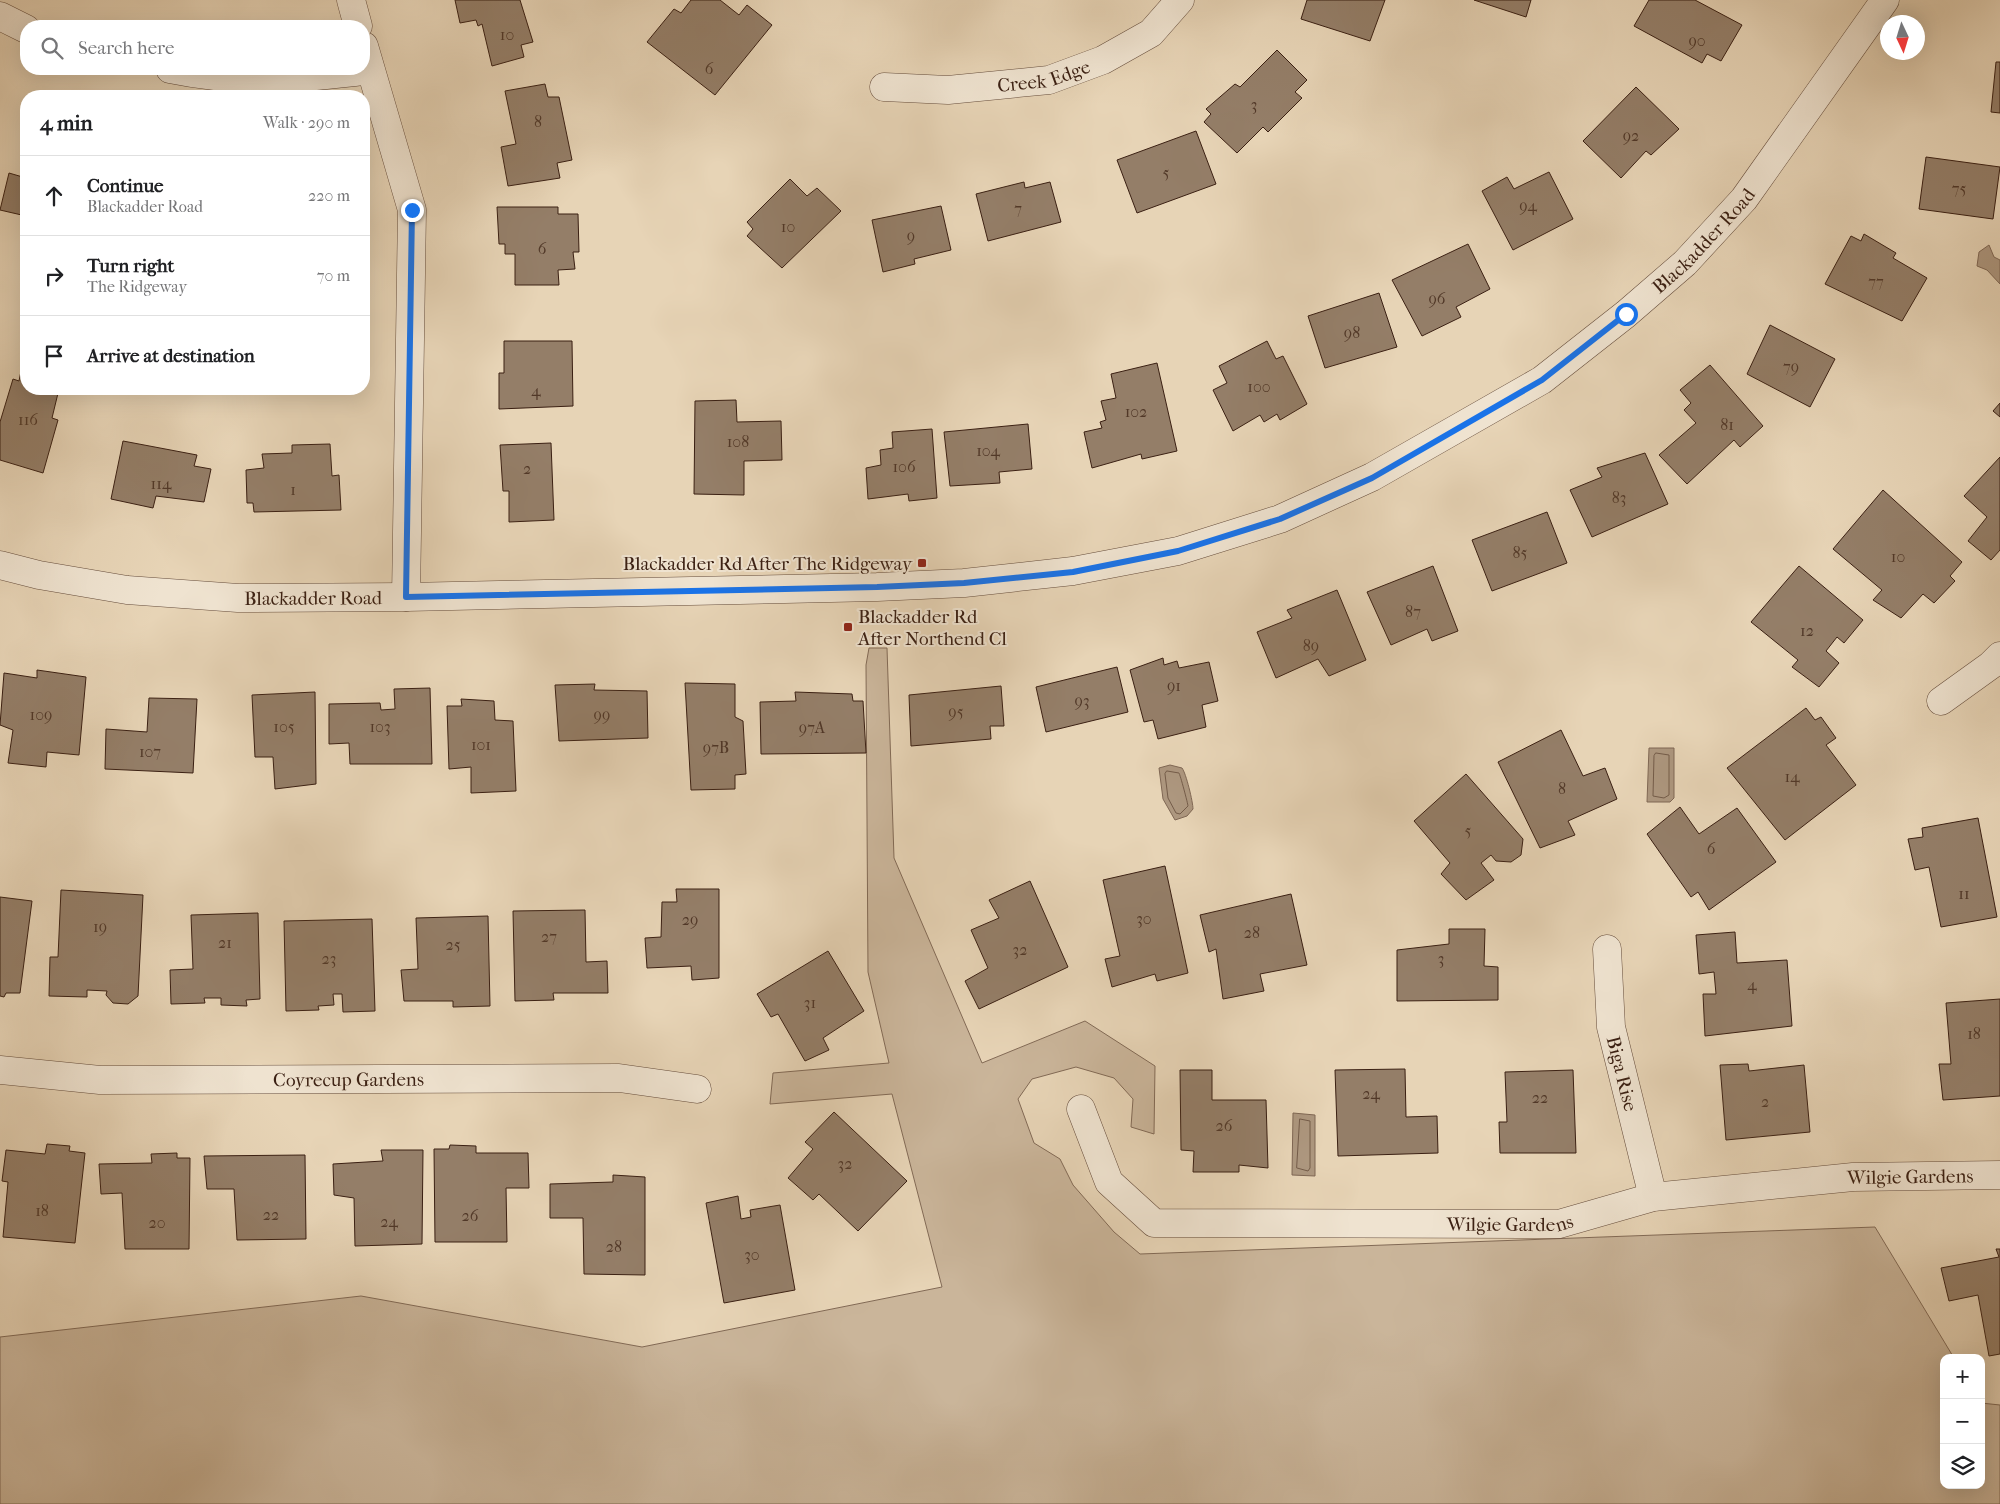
<!DOCTYPE html>
<meta charset="utf-8">
<style>
:root{--surface:#fff;--page:#f2f2f2;--text:#202124;--muted:#757577;--line:#e0e0e0}
body{margin:0;font-family:"IM FELL French Canon",serif;background:var(--page);color:var(--text)}
.controls{position:absolute;right:15px;bottom:15px;display:grid;overflow:hidden;border-radius:10px;box-shadow:0 5px 20px #0002}
.controls button{width:45px;height:45px;display:grid;place-items:center;padding:0;border:0;border-bottom:1px solid var(--line);background:var(--surface);color:var(--text);font:25px sans-serif}
.compass{position:absolute;left:1880px;top:15px;width:45px;height:45px;border-radius:50%;background:var(--surface);box-shadow:0 5px 20px #0002;rotate:176deg}
.stop{position:absolute;width:15px;height:15px;margin:-11px;border:4px solid #1a73e8;border-radius:50%;background:#fff}
.stop.end{background:#1a73e8;border-color:#fff;box-shadow:0 1px 5px #0008}
.list{margin:0;padding:0;list-style:none}
h2{display:flex;justify-content:space-between;align-items:center;height:65px;margin:0;padding:0 20px;font-size:21px}
h2 small{font-size:16px;font-weight:400;color:var(--muted)}
.list li{display:grid;grid-template-columns:32px 1fr auto;gap:15px;align-items:center;box-sizing:border-box;height:80px;padding:0 20px;border-top:1px solid var(--line)}
.list b{display:block;font-size:19px;white-space:nowrap}
.list p{margin:0;font-size:16px;white-space:nowrap;color:var(--muted)}
.list em{font-size:16px;font-style:normal;color:var(--muted)}
.icon{flex:none;width:28px;height:28px;fill:none;stroke:currentColor;stroke-width:2;stroke-linecap:round;stroke-linejoin:round}
.map{position:relative;flex:none;width:2000px;height:1504px;overflow:hidden}
.search{position:absolute;background:var(--surface);box-shadow:0 5px 20px #0002;left:20px;top:20px;width:350px;height:55px;display:flex;align-items:center;gap:12px;box-sizing:border-box;padding:0 18px;border-radius:20px;color:var(--muted);font-size:19px}
.panel{position:absolute;background:var(--surface);box-shadow:0 5px 20px #0002;left:20px;top:90px;width:350px;height:305px;border-radius:20px}
.map>svg:first-child{display:block}
.green{fill:#cab59a;stroke:#826a56}
.water{fill:#ad977f;stroke:#7f6754}
.lines{fill:none;stroke-linecap:round;stroke-linejoin:round}
.shore{stroke:#745c49;stroke-width:1}
.building{fill:#947e68;stroke:#3b2013}
.minor-casing{stroke:#664d3c;stroke-width:29}
.tertiary-casing{stroke:#664d3c;stroke-width:29}
.minor{stroke:#efe3d0;stroke-width:28}
.tertiary{stroke:#efe3d0;stroke-width:28}
.route{stroke:#1a73e8;stroke-width:6}
.poi-dot{fill:#8f2418;stroke:#efe3d0;stroke-width:2}
.labels{text-anchor:middle;stroke-width:4;stroke-linejoin:round;paint-order:stroke}
.number-label{font-size:16px;fill:#513828}
.street-label{font-size:19px;fill:#3b2013;stroke:#efe3d0}
.poi-label{font-size:19px;fill:#3b2013;stroke:#efe3d0;text-anchor:end}
</style>
<div class="map">
<svg width="2000" height="1504" viewBox="0 0 2000 1504">
<rect width="100%" height="100%" fill="#e7d4b6"/>
<filter id="stains"><feTurbulence type="fractalNoise" baseFrequency=".004" numOctaves="4"/><feColorMatrix values="0 0 0 0 .2 0 0 0 0 .09 0 0 0 0 .02 0 0 0 .5 -.17"/></filter>
<radialGradient id="worn" r=".72"><stop offset=".6" stop-color="#630" stop-opacity="0"/><stop offset="1" stop-color="#630" stop-opacity=".3"/></radialGradient>
<path class="green" d="M869,648H887L894,858L982,1063L1085,1021L1155,1066L1154,1134L1131,1127L1133,1099L1114,1078L1076,1067L1032,1079L1018,1099L1034,1143L1060,1159L1073,1185L1114,1232L1140,1254L1875,1227L1954,1358H1944V1485H1981V1403L2000,1405V1504H0V1337L361,1296L642,1347L942,1287L892,1094L770,1104L773,1073L889,1063L868,972L866,665Z"/>
<path class="water" d="M1989,245L1994,257L2000,260V284L1987,270L1977,266L1979,252Z
M1649,748H1674V798L1670,802H1647Z
M1170,765L1182,768C1186,773 1193,802 1193,809L1187,816L1175,820L1163,799L1159,768Z
M1293,1113L1315,1115V1176L1292,1175Z"/>
<g class="lines">
<path class="shore" d="M1656,753L1669,755V795L1664,798L1653,796L1654,756Z
M1167,771L1179,773C1180,774 1188,804 1188,806L1180,814L1176,813L1168,798L1165,774Z
M1300,1119L1310,1121V1168L1308,1171L1297,1168Z"/>
</g>
<path class="building" d="M455,0H520L533,42L521,45L524,57L492,66L482,24L478,26L476,20L460,23Z
M691,0H720L739,15L747,5L772,25L715,95L647,42L674,9L681,13Z
M1307,0H1385L1370,41L1301,19Z
M1474,0H1531L1526,17Z
M1649,0H1695L1742,25L1721,61L1707,54L1702,63L1634,26Z
M1277,50L1307,80L1295,92L1302,98L1268,132L1263,127L1237,153L1204,122L1211,114L1206,109L1235,84L1240,87Z
M1996,62H2000V113L1991,112Z
M545,84L548,97H559L572,160L557,163L560,178L508,186L501,147L516,144L505,91Z
M1636,87L1679,129L1651,155L1646,151L1621,178L1583,141Z
M1196,131L1216,184L1137,213L1117,160Z
M1926,157L2000,167L1993,219L1919,209Z
M1549,172L1573,219L1513,250L1482,191L1507,177L1514,189Z
M9,173L26,178V216L0,210Z
M790,179L807,196L817,188L841,211L782,268L747,236L753,229L747,222Z
M1024,182L1025,188L1050,182L1061,222L988,241L976,194Z
M941,206L951,250L914,259L915,264L883,272L872,220Z
M497,207H558V214H578L579,252H573L575,269L558,270L559,285H515V254H505V244H499Z
M1864,234L1896,253L1893,258L1927,278L1902,321L1825,284L1851,236L1861,241Z
M1468,244L1490,289L1456,307L1461,317L1422,336L1392,280Z
M1379,293L1397,347L1325,368L1308,316Z
M1770,325L1835,359L1810,407L1747,374Z
M504,341H572L573,406L499,409V373H504Z
M1267,341L1276,359L1283,356L1307,404L1280,420L1277,414L1264,422L1260,415L1233,431L1213,390L1227,383L1219,366Z
M1157,363L1177,451L1142,459L1141,454L1092,468L1084,432L1102,428L1100,422L1106,420L1101,401L1116,398L1111,374Z
M1710,365L1763,426L1740,447L1734,440L1687,484L1659,455L1696,423L1684,410L1691,403L1680,390Z
M22,366L26,367V389H59L52,418L58,420L43,473L0,460V422L13,379L19,381Z
M736,400L737,422L781,421L782,460L744,461V495L694,494L695,401Z
M2000,403V417L1993,411Z
M1028,424L1032,469L999,472L1000,483L950,486L944,432Z
M932,429L937,498L909,501L908,494L868,499L866,468L881,465L880,450L893,448L892,432Z
M123,441L197,455L194,466L211,469L204,502L156,496L153,508L111,499Z
M551,443L554,520L509,522V491H503L500,445Z
M330,444L332,476L339,475L341,510L254,512L253,503H247L246,470L264,468L262,454L292,453V445Z
M1645,453L1668,504L1592,537L1570,490L1602,477L1597,468Z
M2000,457V550L1991,560L1968,541L1987,517L1964,496Z
M1883,490L1962,562L1950,576L1955,581L1934,603L1923,594L1901,618L1873,600L1882,590L1833,549Z
M1547,512L1567,563L1492,591L1472,540Z
M1433,566L1458,631L1432,641L1427,629L1391,645L1367,592Z
M1799,566L1863,620L1844,643L1837,637L1826,651L1839,663L1819,687L1792,667L1798,660L1751,622Z
M1337,590L1366,660L1329,676L1318,659L1276,678L1257,632L1292,618L1287,610Z
M1163,658L1164,665L1177,661L1179,668L1209,662L1218,701L1202,705L1206,727L1158,739L1153,720L1144,722L1130,670Z
M1117,667L1128,712L1046,732L1036,687Z
M37,670L86,677L79,755L47,752L46,767L8,763L13,730L0,725L4,673L37,678Z
M685,683L735,684V717L743,721L746,774L735,775V789L691,790Z
M595,684L594,690L647,691L648,738L559,741L555,685Z
M1001,686L1004,726H990L991,739L911,746L909,695Z
M430,688L432,764H350L349,743L329,744V704L380,703L381,710L395,709L394,689Z
M315,692L316,784L275,789L273,757H255L252,695Z
M795,692L852,694L853,701H863L866,753L761,754L760,702L796,701Z
M149,698L197,699L193,773L105,769L106,729L147,732Z
M461,699L494,701L495,720L513,721L516,791L471,793V767L449,769L447,706H462Z
M1806,708L1815,720L1821,717L1836,738L1826,745L1856,785L1785,840L1727,768Z
M1561,730L1583,776L1605,768L1617,799L1568,821L1575,835L1540,848L1498,762Z
M1466,774L1523,839L1521,855L1511,862L1496,861L1491,855L1481,863L1494,880L1466,900L1441,874L1450,863L1414,821Z
M1680,807L1699,834L1737,808L1776,862L1709,910L1698,892L1691,897L1647,834Z
M1978,818L1997,917L1941,927L1929,867L1915,870L1908,839L1923,837L1922,828Z
M1165,866L1188,973L1157,981L1155,974L1112,987L1105,959L1120,956L1103,880Z
M1030,881L1068,967L979,1009L965,981L988,968L971,930L999,918L989,900Z
M676,889H719V978L692,980L691,966L647,968L645,938L661,937L662,902H677Z
M61,890L143,895L138,996L128,1004L113,1003L106,995L107,991L87,990V997L49,996L50,957H58Z
M1291,894L1307,965L1260,974L1264,991L1223,999L1216,949L1209,952L1200,915Z
M0,897L32,901L20,993H6L4,997L0,996Z
M585,910L586,962L607,961L608,993H553L554,1000L515,1001L513,911Z
M258,913L260,999L246,1000L247,1006L221,1005V998H204L205,1003L171,1004L170,970L193,969L191,915Z
M488,916L490,1006L453,1007V1001H404L401,970L418,969L416,918Z
M372,919L375,1011L343,1012L342,994H333L334,1005L318,1006L319,1010L286,1011L284,921Z
M1449,929H1485L1484,966L1498,967V1000L1397,1001V950L1449,944Z
M1735,932L1737,963L1787,960L1792,1026L1705,1036L1703,994H1716L1714,972L1699,974L1696,935Z
M828,951L864,1011L823,1038L829,1050L805,1061L778,1014L771,1017L757,994Z
M2000,999V1096L1943,1100L1939,1064H1951L1946,1003Z
M1748,1064L1749,1071L1804,1065L1810,1132L1726,1140L1720,1065Z
M1405,1069L1406,1117L1437,1116L1438,1153L1338,1156L1335,1070Z
M1180,1070H1212V1100H1266L1268,1168L1239,1165V1172H1193L1194,1151L1181,1150Z
M1573,1070L1576,1153H1500L1499,1122H1507L1505,1072Z
M834,1112L907,1181L858,1231L819,1194L813,1200L788,1178L813,1149L805,1142Z
M47,1144L70,1146L69,1151L85,1153L75,1243L3,1237L8,1182L2,1181L6,1150L45,1154Z
M450,1145L476,1146V1153H528L529,1188H506L507,1242H435L434,1149H449Z
M381,1150H423L422,1244L355,1246L354,1198L334,1195L333,1164L383,1161Z
M177,1153V1158H190L189,1249H125L122,1193L101,1194L99,1164L152,1163L151,1154Z
M305,1155L306,1239L237,1240L234,1189H207L204,1156Z
M613,1175L645,1177V1275L584,1274L583,1218H550V1184L613,1182Z
M738,1196L741,1219L751,1217L750,1210L780,1205L795,1290L724,1303L706,1203Z
M1996,1249H2000V1354L1989,1356L1978,1295L1949,1301L1941,1268L1999,1257Z"/>
<g class="lines">
<g class="minor-casing">
<g id="minor">
<path d="M351,0L358,26"/>
<path d="M0,16L26,29"/>
<path d="M364,46L412,210L406,597"/>
<path d="M170,69C243,84 298,79 370,70"/>
<path id="s1" d="M884,87L948,90L1049,80L1103,60L1151,33L1180,0"/>
<path d="M1941,701L1991,665L2000,656"/>
<path id="s2" d="M1607,949L1611,1027L1653,1197"/>
<path id="s3" d="M0,1070L100,1080L619,1078L697,1089"/>
<path id="s4" d="M1081,1109L1109,1182L1154,1223L1559,1224L1653,1197L1853,1177L2000,1175"/>
</g>
</g>
<g class="tertiary-casing">
<g id="tertiary">
<path id="s5" d="M0,565L39,575L127,590L238,598L406,597L877,587L964,583L1073,571L1178,551L1280,519L1372,477L1542,380L1626,314L1685,263L1744,199L1885,0"/>
</g>
</g>
<use href="#minor" class="minor"/>
<use href="#tertiary" class="tertiary"/>
</g>
<g class="lines">
<path class="route" d="M412,210L406,597L877,587L964,583L1073,572L1178,551L1280,519L1372,478L1542,380L1626,314"/>
</g>
<g class="poi-dot">
<rect x="917" y="558" width="10" height="10" rx="2.5"/>
<rect x="843" y="622" width="10" height="10" rx="2.5"/>
</g>
<g class="labels">
<g class="number-label">
<text x="507" y="40">10</text>
<text x="1697" y="46">90</text>
<text x="709" y="74">6</text>
<text x="1254" y="110">3</text>
<text x="538" y="127">8</text>
<text x="1631" y="141">92</text>
<text x="1166" y="178">5</text>
<text x="1959" y="194">75</text>
<text x="1528" y="211">94</text>
<text x="1018" y="214">7</text>
<text x="788" y="232">10</text>
<text x="911" y="241">9</text>
<text x="542" y="254">6</text>
<text x="1876" y="287">77</text>
<text x="1437" y="304">96</text>
<text x="1352" y="338">98</text>
<text x="1791" y="372">79</text>
<text x="1259" y="392">100</text>
<text x="536" y="396">4</text>
<text x="1136" y="417">102</text>
<text x="28" y="425">116</text>
<text x="1727" y="430">81</text>
<text x="738" y="447">108</text>
<text x="988" y="456">104</text>
<text x="904" y="472">106</text>
<text x="527" y="474">2</text>
<text x="161" y="489">114</text>
<text x="293" y="495">1</text>
<text x="1619" y="503">83</text>
<text x="1520" y="558">85</text>
<text x="1898" y="562">10</text>
<text x="1413" y="617">87</text>
<text x="1807" y="636">12</text>
<text x="1311" y="651">89</text>
<text x="1174" y="691">91</text>
<text x="1082" y="706">93</text>
<text x="956" y="717">95</text>
<text x="41" y="720">109</text>
<text x="602" y="720">99</text>
<text x="284" y="732">105</text>
<text x="380" y="732">103</text>
<text x="812" y="733">97A</text>
<text x="481" y="750">101</text>
<text x="716" y="753">97B</text>
<text x="150" y="757">107</text>
<text x="1792" y="782">14</text>
<text x="1562" y="794">8</text>
<text x="1468" y="836">5</text>
<text x="1711" y="854">6</text>
<text x="1964" y="899">11</text>
<text x="1144" y="924">30</text>
<text x="690" y="925">29</text>
<text x="100" y="932">19</text>
<text x="1252" y="938">28</text>
<text x="549" y="942">27</text>
<text x="225" y="948">21</text>
<text x="453" y="950">25</text>
<text x="1020" y="955">32</text>
<text x="329" y="964">23</text>
<text x="1441" y="964">3</text>
<text x="1752" y="990">4</text>
<text x="810" y="1008">31</text>
<text x="1974" y="1039">18</text>
<text x="1371" y="1099">24</text>
<text x="1540" y="1103">22</text>
<text x="1765" y="1107">2</text>
<text x="1224" y="1131">26</text>
<text x="845" y="1169">32</text>
<text x="42" y="1216">18</text>
<text x="271" y="1220">22</text>
<text x="470" y="1221">26</text>
<text x="389" y="1227">24</text>
<text x="157" y="1228">20</text>
<text x="614" y="1252">28</text>
<text x="752" y="1260">30</text>
</g>
<g class="street-label">
<text dy="7" stroke="none"><textPath href="#s1" startOffset="161">Creek Edge</textPath></text>
<text dy="7" stroke="none"><textPath href="#s5" startOffset="1801">Blackadder Road</textPath></text>
<text dy="7" stroke="none"><textPath href="#s5" startOffset="316">Blackadder Road</textPath></text>
<text dy="7" stroke="none"><textPath href="#s2" startOffset="126">Biga Rise</textPath></text>
<text dy="7" stroke="none"><textPath href="#s3" startOffset="349">Coyrecup Gardens</textPath></text>
<text dy="7" stroke="none"><textPath href="#s4" startOffset="900">Wilgie Gardens</textPath></text>
<text dy="7" stroke="none"><textPath href="#s4" startOffset="495">Wilgie Gardens</textPath></text>
</g>
<g class="poi-label">
<text x="912" y="570">Blackadder Rd After The Ridgeway</text>
<text x="858" y="623" text-anchor="start">Blackadder Rd<tspan x="858" dy="22">After Northend Cl</tspan></text>
</g>
</g>
<rect width="100%" height="100%" filter="url(#stains)"/>
<rect width="100%" height="100%" fill="url(#worn)"/>
</svg>
<div class="controls">
<button>+</button>
<button>−</button>
<button><svg class="icon" aria-label="layers" viewBox="0 0 24 24"><path d="M12 4l9 5-9 5-9-5zM3 14l9 5 9-5"/></svg></button>
</div>
<svg class="compass" viewBox="-18 -18 36 36"><path d="M0-13l5 13h-10z" fill="#e53935"/><path d="M0 13l5-13h-10z" fill="#757577"/></svg>
<div class="stop" style="left:1626px;top:314px"></div>
<div class="stop end" style="left:412px;top:210px"></div>
<div class="search"><svg class="icon" aria-label="search" viewBox="0 0 24 24"><circle cx="10" cy="10" r="6"/><path d="M15 15l6 6"/></svg>Search here</div>
<section class="panel">
<h2>4 min<small>Walk · 290 m</small></h2>
<ul class="list">
<li><svg class="icon" aria-label="ahead" viewBox="0 0 24 24"><path d="M12 20V5M6 11l6-6 6 6"/></svg><div><b>Continue</b><p>Blackadder Road</p></div><em>220 m</em></li>
<li><svg class="icon" aria-label="right" viewBox="0 0 24 24"><path d="M7 20v-9h11M14 6l5 5-5 5"/></svg><div><b>Turn right</b><p>The Ridgeway</p></div><em>70 m</em></li>
<li><svg class="icon" aria-label="arrive" viewBox="0 0 24 24"><path d="M6 21V4h12l-3 4 3 4H6"/></svg><div><b>Arrive at destination</b></div></li>
</ul>
</section>
</div>
